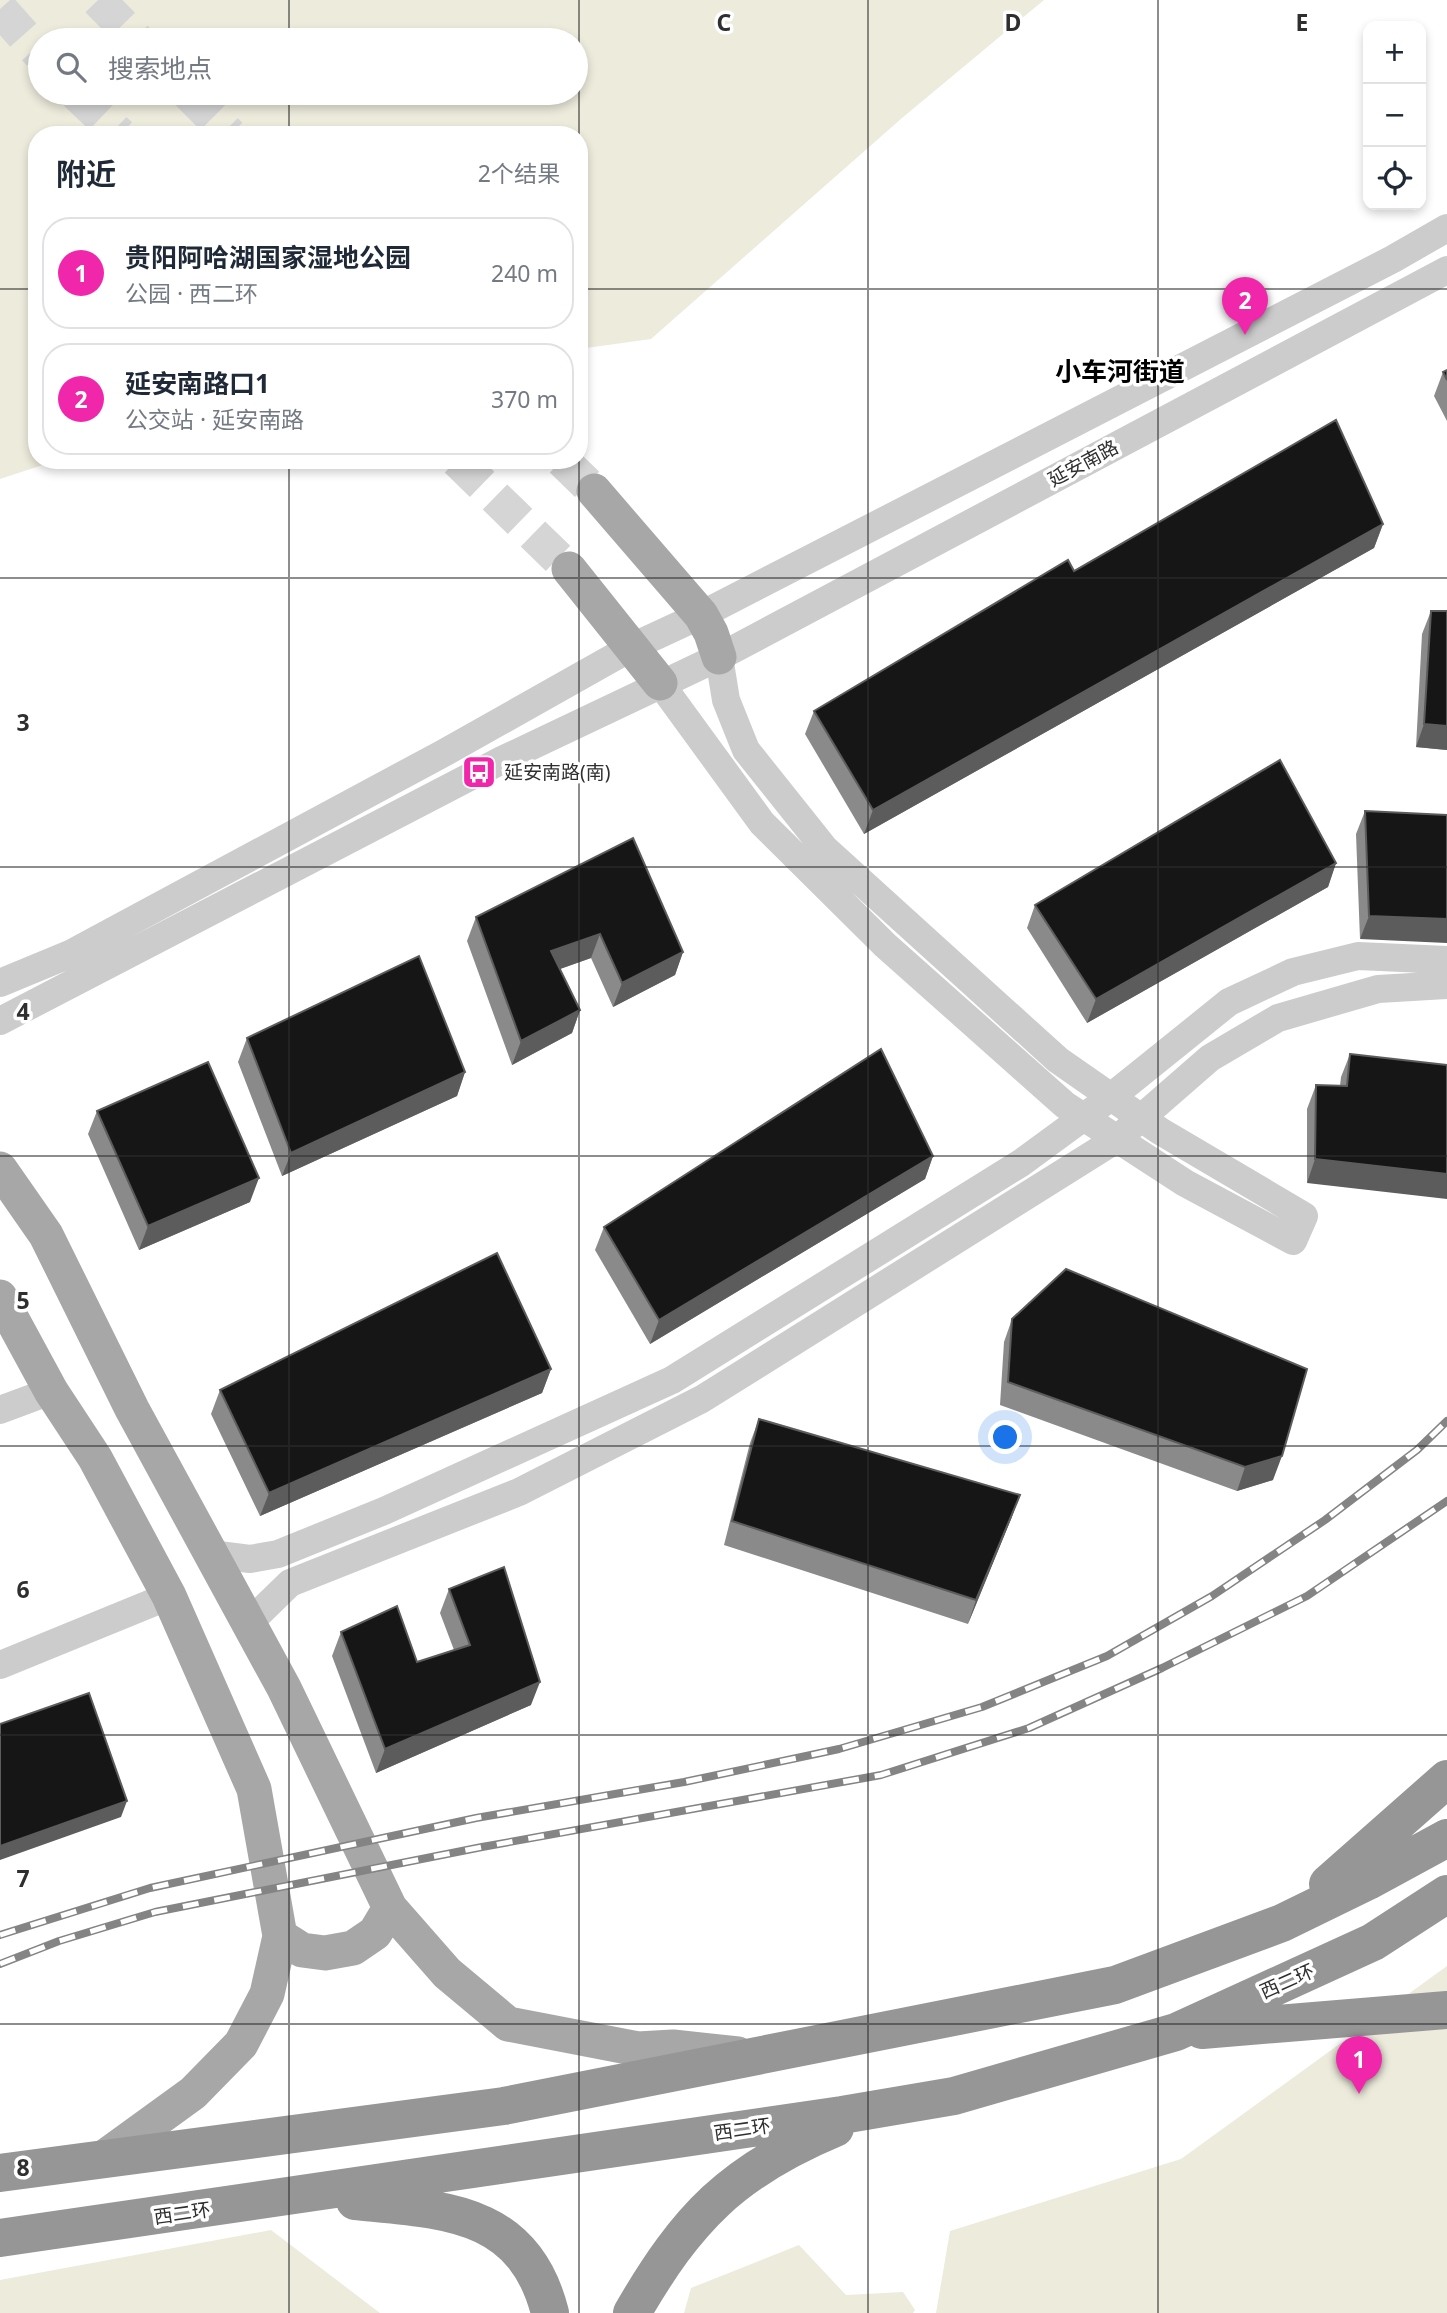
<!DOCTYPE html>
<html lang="zh">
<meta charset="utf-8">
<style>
:root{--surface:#fff;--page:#f2f2f3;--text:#1f2937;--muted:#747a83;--line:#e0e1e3;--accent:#f027aa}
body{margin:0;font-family:"Noto Sans","Noto Sans SC",sans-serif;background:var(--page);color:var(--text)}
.controls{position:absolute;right:21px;top:21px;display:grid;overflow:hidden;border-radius:14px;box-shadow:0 4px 10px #0003}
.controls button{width:63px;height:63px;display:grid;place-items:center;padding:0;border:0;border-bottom:2px solid var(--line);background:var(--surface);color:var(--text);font:35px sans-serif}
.you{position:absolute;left:1006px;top:1438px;width:24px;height:24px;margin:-18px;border:5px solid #fff;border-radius:50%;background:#1a73e8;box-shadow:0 0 0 10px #1a73e833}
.badge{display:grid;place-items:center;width:46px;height:46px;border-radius:50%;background:var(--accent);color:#fff;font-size:23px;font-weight:700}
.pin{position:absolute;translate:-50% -58px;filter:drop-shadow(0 2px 4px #0008)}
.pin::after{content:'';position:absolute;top:37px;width:24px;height:21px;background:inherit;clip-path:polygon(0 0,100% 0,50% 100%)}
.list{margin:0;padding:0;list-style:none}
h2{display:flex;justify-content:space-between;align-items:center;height:91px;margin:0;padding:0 28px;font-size:30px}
h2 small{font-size:23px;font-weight:400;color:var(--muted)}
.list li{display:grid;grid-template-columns:46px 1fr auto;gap:21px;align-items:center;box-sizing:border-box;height:112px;margin:0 14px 14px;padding:0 14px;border:2px solid var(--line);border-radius:28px}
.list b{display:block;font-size:26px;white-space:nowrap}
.list p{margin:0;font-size:23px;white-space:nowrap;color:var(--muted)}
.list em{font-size:23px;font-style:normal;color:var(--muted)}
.icon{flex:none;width:38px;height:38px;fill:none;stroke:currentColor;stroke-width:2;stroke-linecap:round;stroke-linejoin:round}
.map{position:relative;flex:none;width:1447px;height:2313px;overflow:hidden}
.search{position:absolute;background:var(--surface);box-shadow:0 4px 10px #0003;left:28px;top:28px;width:560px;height:77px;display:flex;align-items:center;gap:18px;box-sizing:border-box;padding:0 24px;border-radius:38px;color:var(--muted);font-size:26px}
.panel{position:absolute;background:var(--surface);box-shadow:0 4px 10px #0003;left:28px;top:126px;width:560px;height:343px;border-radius:28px}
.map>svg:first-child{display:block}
.green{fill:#edebdc;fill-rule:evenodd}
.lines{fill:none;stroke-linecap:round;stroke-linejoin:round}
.major-tunnel{stroke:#d5d5d5;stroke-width:35;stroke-dasharray:35 18;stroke-linecap:butt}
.minor{stroke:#ccc;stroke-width:28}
.major{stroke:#a7a7a7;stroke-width:35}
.highway{stroke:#969696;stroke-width:38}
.rail-casing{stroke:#848484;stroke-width:8}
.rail{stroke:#fff;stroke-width:5;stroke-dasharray:16;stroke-linecap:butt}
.wall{fill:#8a8a8a}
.shaded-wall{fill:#5c5c5c}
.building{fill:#161616;stroke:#5c5c5c;stroke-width:2}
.grid{fill:none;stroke:#2f2f2f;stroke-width:2;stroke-opacity:0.55}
.labels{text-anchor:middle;stroke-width:7;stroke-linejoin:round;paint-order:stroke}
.street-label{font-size:19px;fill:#2f2f2f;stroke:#fff}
.poi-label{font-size:19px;fill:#2f2f2f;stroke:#fff;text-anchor:start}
.district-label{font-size:26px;font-weight:bold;fill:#000;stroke:#fff}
.grid-label{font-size:23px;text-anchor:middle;font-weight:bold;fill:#2f2f2f;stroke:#fff;stroke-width:7;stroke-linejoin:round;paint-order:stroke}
</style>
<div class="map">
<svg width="1447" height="2313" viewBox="0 0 1447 2313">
<rect width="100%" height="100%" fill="#fff"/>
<path class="green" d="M0,0H1044L902,118L651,339L579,349V135H37V460H58L0,479ZM576,40V93H40V40Z
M1447,1966V2313H936L950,2231L1181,2159Z
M271,2230L380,2313H0V2280Z
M799,2245L846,2295L903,2292L915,2310L913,2313H684L691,2288Z"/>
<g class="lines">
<path class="major-tunnel" d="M98,0L137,40
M0,9L40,54
M76,93L120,135
M188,93L230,135
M457,460L569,569
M562,460L594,491"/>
<path class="minor" d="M660,683L762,823L885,945L1065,1105L1185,1183L1293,1241L1304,1216L1160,1131L1058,1060L825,849L746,750L726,700L719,657
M0,983L70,954L442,754L632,647L701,615L1393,259L1447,228
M0,1021L502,760L719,657L1447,270
M0,1410L51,1391
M211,1554L250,1559L278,1554L384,1511L672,1380L1021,1163L1111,1097L1229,1002L1293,972L1358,956L1447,960
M249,1623L290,1583L519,1492L702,1399L1117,1139L1210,1058L1278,1018L1378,989L1447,985
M0,1665L169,1596"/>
<path class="major" d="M594,491L701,615L711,633L719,657
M569,569L660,683
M0,1169L46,1235L132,1409L284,1688L390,1908L447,1973L508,2024L638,2049L673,2047L738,2054
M0,1297L51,1391L95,1458L169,1596L254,1789L280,1936L267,1994L241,2044L193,2093L102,2159
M280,1936L302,1950L325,1953L353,1948L375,1933L390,1908"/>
<path class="highway" d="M1328,1884L1447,1779
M1202,2030L1447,2010
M0,2173L504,2106L1115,1985L1282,1923L1368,1881L1447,1838
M355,2201C445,2210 524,2210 550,2313
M0,2238L842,2115L954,2096L1176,2032L1373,1942L1447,1894
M632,2313C687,2218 732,2171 835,2128"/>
<g class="rail-casing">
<path id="rail" d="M0,1935L150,1888L476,1818L684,1782L839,1749L982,1707L1107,1656L1212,1596L1325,1520L1417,1450L1447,1421
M0,1964L59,1941L155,1912L482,1847L881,1775L1029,1728L1162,1668L1307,1596L1447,1501"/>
</g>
<use href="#rail" class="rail"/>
</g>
<path class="wall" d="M1447,370V421L1434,396L1443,372Z
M1383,524L1374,548L864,834L805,734L814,711L1074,571Z
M1431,611L1447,750L1416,747L1422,634Z
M1365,811L1447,815L1360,939L1356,834Z
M633,838L683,952L675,975L613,1007L591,958L560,969L580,1010L572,1033L512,1065L467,941L476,917Z
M1336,863L1328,887L1087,1023L1027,928L1035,905Z
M247,1038L465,1072L457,1096L282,1176L238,1062Z
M1350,1054L1447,1065L1307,1183V1109L1316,1085L1340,1086L1341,1077Z
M97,1111L250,1202L139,1250L88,1134Z
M933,1156L925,1179L650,1344L595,1250L604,1227Z
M1012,1319L1273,1480L1237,1491L1000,1405L1004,1342Z
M551,1369L542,1393L260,1516L211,1414L220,1390Z
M759,1419L1020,1495L1011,1519L968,1624L724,1545L750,1443Z
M449,1589L531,1705L376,1773L332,1656L341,1632L417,1662L454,1650L440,1613Z"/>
<path class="shaded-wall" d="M1383,524L1374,548L864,834L873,810Z
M1424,724L1447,726V750L1416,747Z
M1336,863L1328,887L1087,1023L1096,999Z
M1369,916L1447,919V943L1360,939Z
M600,934L591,958L543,975L551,951Z
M683,952L675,975L613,1007L622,983Z
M580,1010L572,1033L512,1065L521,1041Z
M465,1072L457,1096L282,1176L291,1153Z
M933,1156L925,1179L650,1344L659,1320Z
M1315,1159L1447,1174V1199L1307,1183Z
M259,1178L250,1202L139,1250L148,1226Z
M551,1369L542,1393L260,1516L269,1493Z
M1282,1456L1273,1480L1237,1491L1245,1467Z
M1020,1495L1011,1519L968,1624L976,1600Z
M540,1682L531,1705L376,1773L385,1749Z
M127,1801L121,1817L0,1860V1846Z"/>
<path class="building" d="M1447,370V380L1443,372Z
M1336,420L1383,524L873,810L814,711L1068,560L1074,571Z
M1431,611H1447V726L1424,724Z
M1280,760L1336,863L1096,999L1035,905Z
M1365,811L1447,815V919L1369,916Z
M633,838L683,952L622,983L600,934L551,951L580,1010L521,1041L476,917Z
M419,956L465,1072L291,1153L247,1038Z
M881,1049L933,1156L659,1320L604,1227Z
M1350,1054L1447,1065V1174L1315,1159L1316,1085L1347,1086Z
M208,1062L259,1178L148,1226L97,1111Z
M497,1253L551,1369L269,1493L220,1390Z
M1066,1269L1307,1369L1282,1456L1245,1467L1008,1382L1012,1319Z
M759,1419L1020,1495L976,1600L732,1521Z
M504,1567L540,1682L385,1749L341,1632L397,1606L417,1662L470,1645L449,1589Z
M89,1693L127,1801L0,1846V1724Z"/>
<path class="grid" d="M289,0V40M579,0V135M868,0V2313M1158,0V2313M289,93V135M0,289H37M579,289H1447M289,460V2313M579,460V2313M0,578H1447M0,867H1447M0,1156H1447M0,1446H1447M0,1735H1447M0,2024H1447"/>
<defs>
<g id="bus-square" transform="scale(1.75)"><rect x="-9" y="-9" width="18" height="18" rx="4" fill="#f027aa" stroke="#fff"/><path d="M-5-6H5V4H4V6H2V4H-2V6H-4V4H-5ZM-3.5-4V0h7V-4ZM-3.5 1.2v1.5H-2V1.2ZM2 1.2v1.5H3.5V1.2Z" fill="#fff"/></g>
</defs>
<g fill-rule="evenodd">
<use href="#bus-square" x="479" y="772"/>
</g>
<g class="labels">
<g class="street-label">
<text transform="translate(1083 463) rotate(-28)" y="7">延安南路</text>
<text transform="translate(1287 1981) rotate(-24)" y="7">西二环</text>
<text transform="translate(742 2129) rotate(-8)" y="7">西二环</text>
<text transform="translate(182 2213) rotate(-8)" y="7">西二环</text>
</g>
<g class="poi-label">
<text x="504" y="779">延安南路(南)</text>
</g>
<g class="district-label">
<text x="1120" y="381">小车河街道</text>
</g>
</g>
<g class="grid-label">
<text x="724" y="31">C</text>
<text x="1013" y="31">D</text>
<text x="1302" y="31">E</text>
<text x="23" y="731">3</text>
<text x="23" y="1020">4</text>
<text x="23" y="1309">5</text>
<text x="23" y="1598">6</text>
<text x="23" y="1887">7</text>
<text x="23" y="2176">8</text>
</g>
</svg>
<div class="controls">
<button>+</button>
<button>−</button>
<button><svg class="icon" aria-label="locate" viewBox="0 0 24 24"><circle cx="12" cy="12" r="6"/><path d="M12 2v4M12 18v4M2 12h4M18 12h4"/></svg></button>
</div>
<div class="you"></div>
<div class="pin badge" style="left:1359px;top:2094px">1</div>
<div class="pin badge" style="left:1245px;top:335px">2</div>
<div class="search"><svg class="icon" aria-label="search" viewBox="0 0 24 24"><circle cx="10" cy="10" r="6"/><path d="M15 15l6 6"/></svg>搜索地点</div>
<section class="panel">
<h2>附近<small>2个结果</small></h2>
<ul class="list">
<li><span class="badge">1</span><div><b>贵阳阿哈湖国家湿地公园</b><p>公园 · 西二环</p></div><em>240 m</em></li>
<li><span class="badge">2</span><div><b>延安南路口1</b><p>公交站 · 延安南路</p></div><em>370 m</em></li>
</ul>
</section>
</div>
